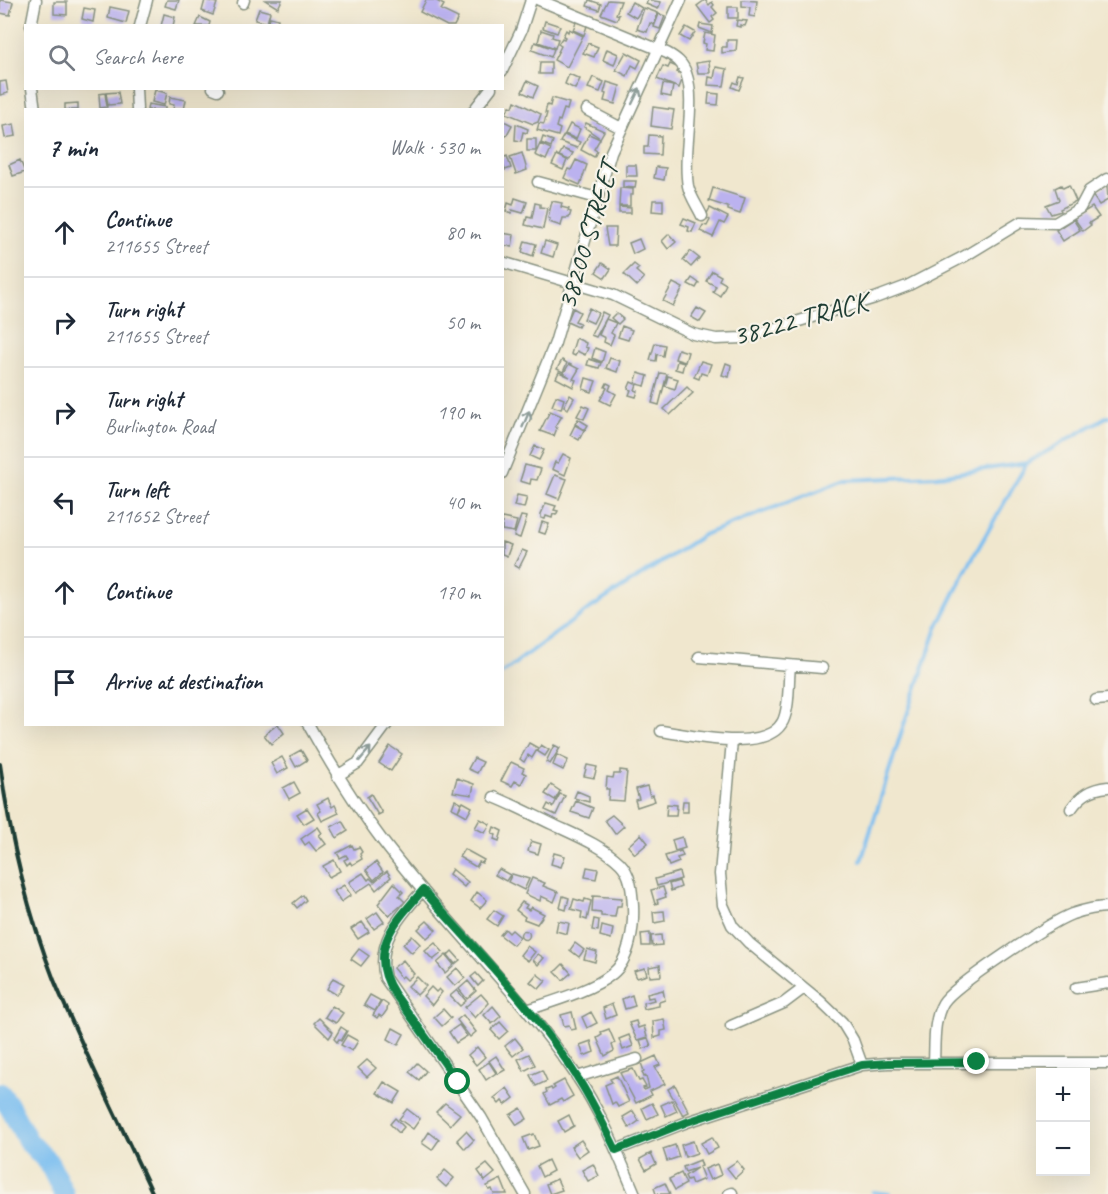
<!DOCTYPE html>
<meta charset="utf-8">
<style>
:root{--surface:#fff;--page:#f6f6f7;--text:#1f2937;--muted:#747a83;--line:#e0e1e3}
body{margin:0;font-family:Caveat,sans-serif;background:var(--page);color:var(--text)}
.controls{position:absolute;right:18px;bottom:18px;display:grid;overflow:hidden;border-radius:0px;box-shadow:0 6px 24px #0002}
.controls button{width:54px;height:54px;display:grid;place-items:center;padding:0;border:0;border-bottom:2px solid var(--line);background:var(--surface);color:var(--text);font:30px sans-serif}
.stop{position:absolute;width:18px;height:18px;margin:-14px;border:4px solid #0b8043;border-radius:50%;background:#fff}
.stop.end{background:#0b8043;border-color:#fff;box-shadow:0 2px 6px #0008}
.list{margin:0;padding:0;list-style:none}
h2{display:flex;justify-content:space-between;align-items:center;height:78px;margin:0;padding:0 24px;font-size:26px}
h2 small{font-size:20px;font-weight:400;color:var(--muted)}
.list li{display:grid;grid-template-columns:39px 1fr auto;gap:18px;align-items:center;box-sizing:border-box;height:90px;padding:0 24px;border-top:2px solid var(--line)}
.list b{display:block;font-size:22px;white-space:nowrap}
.list p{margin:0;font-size:20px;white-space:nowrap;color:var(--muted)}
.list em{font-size:20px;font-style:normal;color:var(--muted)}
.icon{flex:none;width:33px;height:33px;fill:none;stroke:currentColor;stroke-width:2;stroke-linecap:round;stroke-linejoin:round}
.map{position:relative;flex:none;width:1108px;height:1194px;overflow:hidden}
.search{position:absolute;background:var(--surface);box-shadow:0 6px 24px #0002;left:24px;top:24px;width:480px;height:66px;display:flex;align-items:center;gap:15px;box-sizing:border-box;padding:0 21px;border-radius:0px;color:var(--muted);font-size:22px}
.panel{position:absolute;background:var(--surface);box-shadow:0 6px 24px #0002;left:24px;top:108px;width:480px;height:618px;border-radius:0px}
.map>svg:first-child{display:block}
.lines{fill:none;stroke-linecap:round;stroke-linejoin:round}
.stream{stroke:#7abef0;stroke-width:4}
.river{stroke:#7abef0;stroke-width:21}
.building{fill:#bbb2ef}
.street-casing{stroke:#889281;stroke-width:13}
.street{stroke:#fff;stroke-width:10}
.rail{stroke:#1f3d34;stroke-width:4}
.oneway{stroke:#8f9e9a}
.route{stroke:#0b8043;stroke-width:8}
.labels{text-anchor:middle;stroke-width:4.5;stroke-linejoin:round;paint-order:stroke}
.street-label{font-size:28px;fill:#1f3d34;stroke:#f7f3e8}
</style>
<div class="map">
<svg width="1108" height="1194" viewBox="0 0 1108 1194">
<rect width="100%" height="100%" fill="#f7f3e8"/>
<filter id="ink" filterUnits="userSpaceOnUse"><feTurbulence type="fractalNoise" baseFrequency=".0167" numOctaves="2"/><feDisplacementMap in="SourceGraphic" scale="12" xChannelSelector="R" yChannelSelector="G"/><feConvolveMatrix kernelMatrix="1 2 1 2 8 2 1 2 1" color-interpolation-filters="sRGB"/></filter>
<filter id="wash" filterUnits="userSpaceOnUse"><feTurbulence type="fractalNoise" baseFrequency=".008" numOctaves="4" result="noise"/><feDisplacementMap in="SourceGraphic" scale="24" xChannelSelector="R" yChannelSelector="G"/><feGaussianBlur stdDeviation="1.35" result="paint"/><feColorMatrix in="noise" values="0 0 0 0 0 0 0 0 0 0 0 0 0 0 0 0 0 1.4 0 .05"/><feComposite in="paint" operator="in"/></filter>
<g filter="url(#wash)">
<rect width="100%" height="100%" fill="#f0e7ce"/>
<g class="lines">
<path class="stream" d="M502,673L586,611L703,535L846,480L937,476L1027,463L1108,416
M861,861L903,727L937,628L968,566L1027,463
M873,1192L889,1194"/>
<path class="river" d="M0,1093L8,1104L28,1141L49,1163L64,1194"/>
</g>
<g id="blocks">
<path class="building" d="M0,0L13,2L10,15L0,13Z
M167,0H179L176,9L165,6Z
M205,0L217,3L213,15L202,11Z
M265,0H282L278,8Z
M426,0H435L444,5L441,10L458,18L454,26H447L420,12Z
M589,0L601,4L599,10L587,6Z
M608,0L621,1L616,14L619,15L617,20L601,14Z
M648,0L661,2L658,9L646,4Z
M705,0L709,5L712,2L714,5L712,7L717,13L712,17L714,20L710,23L697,6Z
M742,0L757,1L755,17L749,16L750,7L742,6Z
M54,2H67V15L54,14Z
M632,2L642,8L636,18L626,12Z
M110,7L129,11L126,23L108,18Z
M728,7H738V18H728Z
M84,8L95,10L93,22L82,19Z
M644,8L658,13L654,25L650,23L647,32L637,29Z
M259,9L270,12L267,23L255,20Z
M164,14L175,17L173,26H161Z
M659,14L665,16L660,29L654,27Z
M200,17L210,22L209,26H196Z
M270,17L278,19L277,26H268Z
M737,20L747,21L745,26L740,25V27L736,26Z
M545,21L560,26L557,33L543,28Z
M576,22L587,26L584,35L573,30Z
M700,24L713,26L712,33L699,28Z
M686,27L695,32L689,41L680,36Z
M569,29L583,36L567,67L554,60L561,46L558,44L562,38L564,39L565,37L563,36L566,30L568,32Z
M541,30L553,34L552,37L558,39L555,48L538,42Z
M705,33L715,35L713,51L705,50L706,44L703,43Z
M727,40H737L736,51L722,53V47H727Z
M535,42L554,49L551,57L532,50Z
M588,43L598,47L594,57L583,53Z
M607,49L618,54L614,65L603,60Z
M626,52L641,60L637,68L632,65L627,76L616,70Z
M709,61L710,73H698L696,63Z
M540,62H551V74H539Z
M670,64L679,68L677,72L684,75L679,88L657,79L663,66L668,68Z
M716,67L727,69L724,86L708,85L709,77L714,78Z
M569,74L580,79L575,89L565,84Z
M593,77L604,82L600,92L588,88Z
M740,77L744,78L739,90L732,87L734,82L738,84Z
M6,81L8,93L0,95V82Z
M527,81L538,86L533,97L522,92Z
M607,82L620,86L615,104L604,101L606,94L604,93Z
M663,84L673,86L671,97L661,95Z
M155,90L167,93L164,105L152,102Z
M118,92L120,104L108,105L106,93Z
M105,93L107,107L100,108L99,94Z
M709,93L719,94L718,105L708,104Z
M170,97L186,100L184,110H173L174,105L169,104Z
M552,98L569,103L567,110L564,109L560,121L558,120L556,127L560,129L558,136L537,130L539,123L544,124L547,113H545L547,105L550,106Z
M515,101L541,114L538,122L533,124L506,113L510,106L513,107Z
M78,103V110H65V104Z
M148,104L165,107V110H147Z
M653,107L674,110L671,129L651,126Z
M502,120L512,125L506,136L502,134Z
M586,123L604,131L600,138L584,127Z
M14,124L16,136L5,138L3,126Z
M516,124L528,129L527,133L523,132L521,141L515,140Z
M570,124L580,129L576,139L565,134Z
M589,134L600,139L594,149L597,151L594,157L581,150Z
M564,135L580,142L577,148L560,142Z
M649,135L661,136L660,155L644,154V147H648Z
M543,137L553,141L551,147L541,143Z
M527,139H536V151H527Z
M540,144L551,149L546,160L535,155Z
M563,149L573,153L569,160L559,156Z
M522,153L527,170L516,174L510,157Z
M557,155L567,160L563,170L552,165Z
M507,156L511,168L505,170L504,167L502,168V158Z
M20,160L25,172L13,176L9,165Z
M576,160L587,165L580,185L564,178L568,169L571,170Z
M626,165H636L637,176H626Z
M656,167L666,168L664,180L654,178Z
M623,181H636L635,188L623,187Z
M1061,185L1063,188L1069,185L1076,201L1060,209L1061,211L1051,214L1046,205L1059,200L1055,188Z
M1107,185L1108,200L1099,205L1092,195Z
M620,188L633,189V195H630V206H619Z
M713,188L745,198L740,214L728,210V207L709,201Z
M515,198L527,202L523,213L512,210L511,213L506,211L508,203L513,205Z
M653,200H663V212L652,211Z
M552,201L562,203L561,207L569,209L568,211L571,212L569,218H563L561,226L549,222L550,219L548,218Z
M535,203L540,204V207L547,208L543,229L525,225L527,217L532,218Z
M619,207L631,208V213H619Z
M1092,207L1099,217L1089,223L1091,225L1083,231L1074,218Z
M710,208L728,217L724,224L720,222L713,237L700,231L703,225L707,226L710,220L705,217Z
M684,218L696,223L692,232L688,231L689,227L681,224Z
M1073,219L1080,230L1063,241L1056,230Z
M605,228H616L615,246H608Z
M502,233L514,235L512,247L502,245Z
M669,234L676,242L668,249L662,241Z
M639,239L643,249L633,254L629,243Z
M525,241L536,244L533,256L522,252Z
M545,241L557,245L553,257L541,253Z
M690,251L699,258L691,267L683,260Z
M602,263L611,269L605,278L596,272Z
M634,264L639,268L636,271L644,278L637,286L624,274Z
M712,271L721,276L719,280L726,284L720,296L713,292L716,286L706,281Z
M692,278L699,283L696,288L688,284Z
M673,283L683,288L673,306L663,301Z
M573,308L580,312L575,321L580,323L578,327L567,322Z
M589,308L598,313L593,323L584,319Z
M697,308L706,313L700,322L691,317Z
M602,312L608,315L596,337L591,335Z
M616,313L623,319L618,324L611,318Z
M606,319L616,323L611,333L614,335L610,345L604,342L605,338L599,335Z
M622,326L632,330L628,340L618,337Z
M576,338L586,343L585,347L588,348L585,355L577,351L575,356L571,354Z
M655,343L665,345L663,356L657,354L656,361L650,360Z
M595,348L605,352L602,362L592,358Z
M678,349L688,352L685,362L675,359Z
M610,358L620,361L617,372L606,368Z
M589,359L601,363L599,368L587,365Z
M562,360L567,363L563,372L557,369Z
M677,361L684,363L682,371L675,369Z
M701,361L711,364L707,375L701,373L699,379L694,377Z
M726,363L731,365L729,377L722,375Z
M569,364L579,369L573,379L576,380L573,387L556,378L559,372L570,377L564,373Z
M638,373L648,376L645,386L637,384L635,390L638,391L636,397L629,395L631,390L628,389L631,382L635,384Z
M660,373L667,374L659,405L652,403Z
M668,376L678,379L675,389L665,386Z
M586,378L596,381L592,392L583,389Z
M607,383L611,385L609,390L616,394L610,405L600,400L607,388L605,387Z
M687,387L693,393L670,415L664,409Z
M570,395L574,398L568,409L564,406Z
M556,396L564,399L561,409L552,406Z
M583,405L589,408L584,419L577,416Z
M550,411L562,416L555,427L557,428L554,436L540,431Z
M578,419L588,425L585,430L575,424Z
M575,425L584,430L579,440L570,435Z
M535,446L544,450L539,460L530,456Z
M563,454L571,458L565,475L552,469L555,462L558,463Z
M525,465L541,469L537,480L531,479L530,484L520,481Z
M555,475L567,479L559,499L547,494Z
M517,495L527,497L524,508L514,506Z
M546,503L556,506L554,510L558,511L556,515L553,514L552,518L546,516L545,519L541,518V514Z
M521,516L527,517L520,538L514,536Z
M502,518L517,521L514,532L502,530Z
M542,522L549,524L545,534L539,532Z
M502,542L511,545L507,556L502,554Z
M522,550L527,552L519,568L514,565Z
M278,724L284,733L271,744L264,735Z
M529,743L538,748L532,758L528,755L524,762L520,759Z
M541,745L549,750L545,756L537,751Z
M554,745L560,748L550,764L546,762Z
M390,746L402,754L391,771L379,763Z
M301,750L307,760L296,767L290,756Z
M557,755L568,760L563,770L553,765Z
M282,757L288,768L277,774L271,763Z
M474,758L483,762L477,773L468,769Z
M511,762L524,768L522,772L526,774L521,784L515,781L512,786L501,781Z
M587,765L597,767L594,778L584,776Z
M620,770L627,771L624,801L608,800L609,789H606L607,777L613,778L614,774H620Z
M457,778L474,784L472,795L453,792Z
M294,782L300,793L289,799L283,788Z
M551,785L560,791L555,800L545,794Z
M647,786L650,796L653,795L655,801L637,807L635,800L639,799L636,789Z
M577,791L589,796V802L574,798Z
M371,794L382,813L378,815L367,797Z
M560,794L565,796L556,815L545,810L548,804L553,807Z
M328,798L332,807L335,805L339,813L322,821L318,813L321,811L317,804Z
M455,800L461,803L458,811L452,808Z
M576,801L593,808L589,818L571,812Z
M683,801H688V812H682Z
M463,802L472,807L467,816L458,811Z
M667,804L677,805L676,816H666Z
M307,808L314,818L304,824L297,814Z
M612,815L624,826L615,834L605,820Z
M480,819L490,824L485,833L475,828Z
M342,821L348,831L337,838L331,827Z
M318,827L322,833L319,835L326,844L316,851L309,842L305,845L301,839Z
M494,827L502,831L499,841L494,839L496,835L492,833Z
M641,834L648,843L635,854L628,846Z
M682,837L685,848L675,851L672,840Z
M531,841L541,844L538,854L528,851Z
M352,845L354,849L359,847L362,852L360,854L362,859L352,865L350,862L347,865L344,860L348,858L346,855L340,858L337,853Z
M464,849L484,860L482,863L479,862L476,867L459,857Z
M681,851L683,856L677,858L679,862L669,866L665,856Z
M554,853L565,856L561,867L551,864Z
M334,860L340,871L329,877L323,866Z
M376,862L383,872L374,880L366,870Z
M587,867L598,869L596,879L585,877Z
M452,869L468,882L464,887L449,874Z
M499,869L510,875L506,881L495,875Z
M387,871L391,877L376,890L371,883L356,893L349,882L363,873L368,880L370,878L374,882Z
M679,872L681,879L657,886L655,879Z
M512,874L529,879L524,890L508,882Z
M532,878L545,883L543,886L558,892L554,902L541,896L540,901L525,894Z
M679,881L681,887L671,891L669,884Z
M394,883L403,892L399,896L405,902L389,916L378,904Z
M344,885L351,895L341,902L334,891Z
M663,887L666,897L657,900L658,903L655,904L651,890Z
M477,892L487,900L480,908L471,901Z
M303,895L306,900L297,908L293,903Z
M563,896L569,898L566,910L560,908Z
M593,896L622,898L621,906H617L615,917L601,916V913L592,912Z
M574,899L584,902L585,899L591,901L587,920L581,918L582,912L571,909Z
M522,902L527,905L525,908L529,910L531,907L544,914L537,924L524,919L525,917L516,910Z
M494,910L503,916L497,926L487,919Z
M664,911L665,921L654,923L653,912Z
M377,912L384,922L374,929L367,919Z
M594,919L599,920L598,931L592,930Z
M427,921L436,930L427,938L418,929Z
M558,921L569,923L567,934L556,931Z
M362,922L369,932L358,939L351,929Z
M602,926L613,929L611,939L600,936Z
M505,929L509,933L512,930L520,937L513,945L500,935Z
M520.5 935a4.5 4.5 0 1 1 9 0a4.5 4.5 0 1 1-9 0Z
M650,933V946H642L641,934Z
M661,935L662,945L652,946L651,936Z
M412,936L420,944L412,953L403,944Z
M435,943L443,952L433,960L425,951Z
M575,943L584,950L579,957L570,950Z
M527,946L535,952L528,961L520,955Z
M359,949L369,956L361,966L351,959Z
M587,949L597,952L595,962L584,959Z
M452,951L460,960L455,964L448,955Z
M538,954L544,958L538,965L533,960Z
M446,955L454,965L445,973L437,963Z
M403,960L414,974L407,980L403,976L401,978L393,968Z
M563,964L571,973L563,980L555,972Z
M660,965L661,976L650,977L649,967Z
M457,968L465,978L455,986L447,977Z
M645,968L647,975L637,978L634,971Z
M476,973L483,981L478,986L471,977Z
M537,974L546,981L539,989L530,982Z
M417,977L426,986L417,995L408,986Z
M333,978L344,984L337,995L327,989Z
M468,981L476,991L467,999L459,989Z
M431,987L436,992L439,989L442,992L432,1005L423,996Z
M457,990L466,1001L460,1006L450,996Z
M663,990L665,1000L659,1002V1006L644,1009L643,1003L654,1000L653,997L648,998L647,994Z
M481,994L489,1003L475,1018L465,1007Z
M370,995L381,1001L375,1011L364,1005Z
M632,995L635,1006L625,1009L622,999Z
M382,1001L388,1005L387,1010L382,1017L379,1015L377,1018L373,1015Z
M612,1004L616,1015L606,1019L603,1008Z
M332,1006L343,1013L336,1023L325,1017Z
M493,1006L501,1016L492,1024L484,1015Z
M443,1009L451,1018L442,1026L434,1017Z
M572,1012L576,1029L571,1030L569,1025L564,1026L561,1015Z
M591,1012L597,1023L587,1028L582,1017Z
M463,1015L476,1032L470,1037L457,1020Z
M319,1018L333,1032L329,1038L314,1023Z
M664,1019L666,1030L661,1031V1036L654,1038L653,1021Z
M636,1021L638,1028L644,1026L647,1037L637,1040L629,1023Z
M500,1022L508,1031L499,1039L491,1030Z
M459,1025L467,1036L456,1043L449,1032Z
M341,1027L347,1031L341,1041L339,1039L337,1042L334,1039Z
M393,1028L404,1034L398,1045L388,1039Z
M609,1029L615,1043L612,1045L614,1051L605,1056L597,1038L602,1035L601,1032Z
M347,1035L358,1041L352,1051L341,1045Z
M629,1035L633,1046L623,1050L619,1039Z
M515,1038L523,1048L513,1056L505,1046Z
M648,1038L651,1046L643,1049L640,1040Z
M591,1041L594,1052L584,1056L580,1045Z
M477,1047L485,1057L476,1065L468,1055Z
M529,1054L535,1065L524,1071L518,1059Z
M496,1056L505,1070L498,1074L489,1061Z
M656,1056L660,1065L655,1067L665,1084L650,1091L652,1095L636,1103L620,1073L633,1069L639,1081L642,1080L646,1087L643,1088L644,1090L649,1088L646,1076L644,1077L642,1072L644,1071L641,1063Z
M367,1060L376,1068L367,1077L358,1068Z
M489,1062L496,1073L486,1080L479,1069Z
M417,1063L426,1071L419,1080L409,1072Z
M542,1070L547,1081L536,1086L530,1075Z
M617,1076L629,1102L618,1107L615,1102L612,1104L605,1085L612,1082L610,1079Z
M564,1080L573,1096L563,1102L561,1099L550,1105L544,1094L547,1092L546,1090L551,1088L552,1090L555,1088L553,1086Z
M384,1082L401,1092L394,1103L377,1093Z
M675,1085L689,1112L683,1115L668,1089Z
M507,1088L514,1098L505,1105L502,1101L499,1104L494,1098Z
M672,1100L677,1111L666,1116L661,1105Z
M445,1103L460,1114L450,1125L436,1112Z
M652,1103L658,1114L647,1119L642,1108Z
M521,1108L527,1119L517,1125L510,1115Z
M407,1109L420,1119L413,1129L399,1119Z
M633,1111L639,1121L629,1128L623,1117Z
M569,1115L574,1126L564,1132L558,1121Z
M395,1118L404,1127L399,1133L390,1124Z
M466,1131L474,1140L465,1149L457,1140Z
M429,1132L439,1140L432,1150L422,1143Z
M534,1134L539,1146L528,1150L523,1138Z
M712,1137L718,1148L707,1154L701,1143Z
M581,1140L588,1150L578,1157L571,1147Z
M693,1141L697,1153L685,1157L681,1145Z
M675,1145L679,1157L667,1161L663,1149Z
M651,1153L656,1164L646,1170L640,1159Z
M548,1160L553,1171L542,1177L537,1166Z
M700,1160L702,1166L699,1167L704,1179L692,1184L690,1179L687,1180L685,1176L697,1168L685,1172L683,1167Z
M737,1161L744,1170L735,1178L727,1168Z
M487,1164L495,1173L485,1181L478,1171Z
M593,1164L599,1176L588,1181L582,1170Z
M717,1164L721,1175L710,1180L705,1169Z
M445,1170L454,1178L446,1187L437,1179Z
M681,1173L686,1184L675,1190L669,1179Z
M501,1179L507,1194H494L492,1189L489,1190L487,1186Z
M557,1179L562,1190L550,1194L546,1184Z
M665,1183L670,1194H656L654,1188Z"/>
</g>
</g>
<g filter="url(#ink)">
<use href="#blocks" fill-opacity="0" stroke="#889281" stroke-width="1.5"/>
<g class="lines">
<g class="street-casing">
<path id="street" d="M539,0L667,53C676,58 683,63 686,73C697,103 682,152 688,186C690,196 698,207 702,216
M243,3L244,0
M31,26L36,0
M140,26L147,0
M502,71L521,31L531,0
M32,88L35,110
M136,88L137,110
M213,88L218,90
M474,110L491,88
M587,110L621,128
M538,182L597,198
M502,262L613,295L693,334L716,339L743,338L875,298L907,286L965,256L1021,222L1055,223L1080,208L1089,191L1107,179
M502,473L555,343L611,152L681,0
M699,657L822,668
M1096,700L1108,699
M308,724C331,765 354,803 382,840C443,921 519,991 576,1075C601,1112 618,1154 635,1194
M661,731C689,735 767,754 783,721C790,706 788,683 790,666
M732,741L720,874L723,905L732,925L749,943L820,1001L842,1022L853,1040L862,1065
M337,776L358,763L387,724
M494,797C514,805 533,815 552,824C575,835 601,845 620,863C631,874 632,891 633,906C634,927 630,960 612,974C593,990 551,1002 527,1010
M1071,809C1081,795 1090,789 1108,787
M423,890C400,916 376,941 385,978L481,1117L525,1194
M1076,988L1108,983
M731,1026L784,1003L804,988
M934,1062C935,1043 933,1020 943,1003C953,986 1051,922 1072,914C1084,910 1095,907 1108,907
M577,1077L637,1059
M616,1150L687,1122L862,1065L888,1063H1108
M729,1194L732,1193"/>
</g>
<use href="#street" class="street"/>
<path class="rail" d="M0,764C10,837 27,911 54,980C84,1052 120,1123 153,1194"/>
</g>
<defs><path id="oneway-shaft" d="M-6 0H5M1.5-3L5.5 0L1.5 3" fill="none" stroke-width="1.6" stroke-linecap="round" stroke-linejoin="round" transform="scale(1.5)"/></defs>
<g class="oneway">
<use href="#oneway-shaft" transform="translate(636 96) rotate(-64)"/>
<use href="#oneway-shaft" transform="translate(526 419) rotate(-67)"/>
<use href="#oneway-shaft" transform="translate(365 754) rotate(-50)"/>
</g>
</g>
<g class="lines" filter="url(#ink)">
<path class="route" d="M458,1082L394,993C367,950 394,923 423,890C476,950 535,1009 577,1077C592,1100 604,1126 616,1150L687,1122L862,1065L888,1063L977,1062"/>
</g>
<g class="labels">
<g class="street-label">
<text transform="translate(587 235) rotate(-73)" y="10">38200 STREET</text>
<text transform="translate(800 318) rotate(-15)" y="10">38222 TRACK</text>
</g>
</g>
</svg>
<div class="controls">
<button>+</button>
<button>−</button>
</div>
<div class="stop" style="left:458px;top:1082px"></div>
<div class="stop end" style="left:977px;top:1062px"></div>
<div class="search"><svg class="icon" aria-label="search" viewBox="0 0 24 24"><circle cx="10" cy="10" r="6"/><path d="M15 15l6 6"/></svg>Search here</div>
<section class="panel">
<h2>7 min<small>Walk · 530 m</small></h2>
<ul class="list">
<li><svg class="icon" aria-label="ahead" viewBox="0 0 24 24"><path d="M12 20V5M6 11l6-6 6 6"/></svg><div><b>Continue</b><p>211655 Street</p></div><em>80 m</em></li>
<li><svg class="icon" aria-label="right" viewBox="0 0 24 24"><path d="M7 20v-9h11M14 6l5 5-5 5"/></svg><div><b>Turn right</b><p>211655 Street</p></div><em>50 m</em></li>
<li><svg class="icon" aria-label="right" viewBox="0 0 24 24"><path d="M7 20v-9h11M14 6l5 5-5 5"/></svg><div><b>Turn right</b><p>Burlington Road</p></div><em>190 m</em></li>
<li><svg class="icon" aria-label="left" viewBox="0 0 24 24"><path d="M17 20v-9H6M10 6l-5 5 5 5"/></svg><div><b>Turn left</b><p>211652 Street</p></div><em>40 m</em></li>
<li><svg class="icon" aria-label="ahead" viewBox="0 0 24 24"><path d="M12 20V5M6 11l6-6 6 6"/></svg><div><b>Continue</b></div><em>170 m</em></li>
<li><svg class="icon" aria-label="arrive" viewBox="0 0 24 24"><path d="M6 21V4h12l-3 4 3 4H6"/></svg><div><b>Arrive at destination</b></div></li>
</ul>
</section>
</div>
